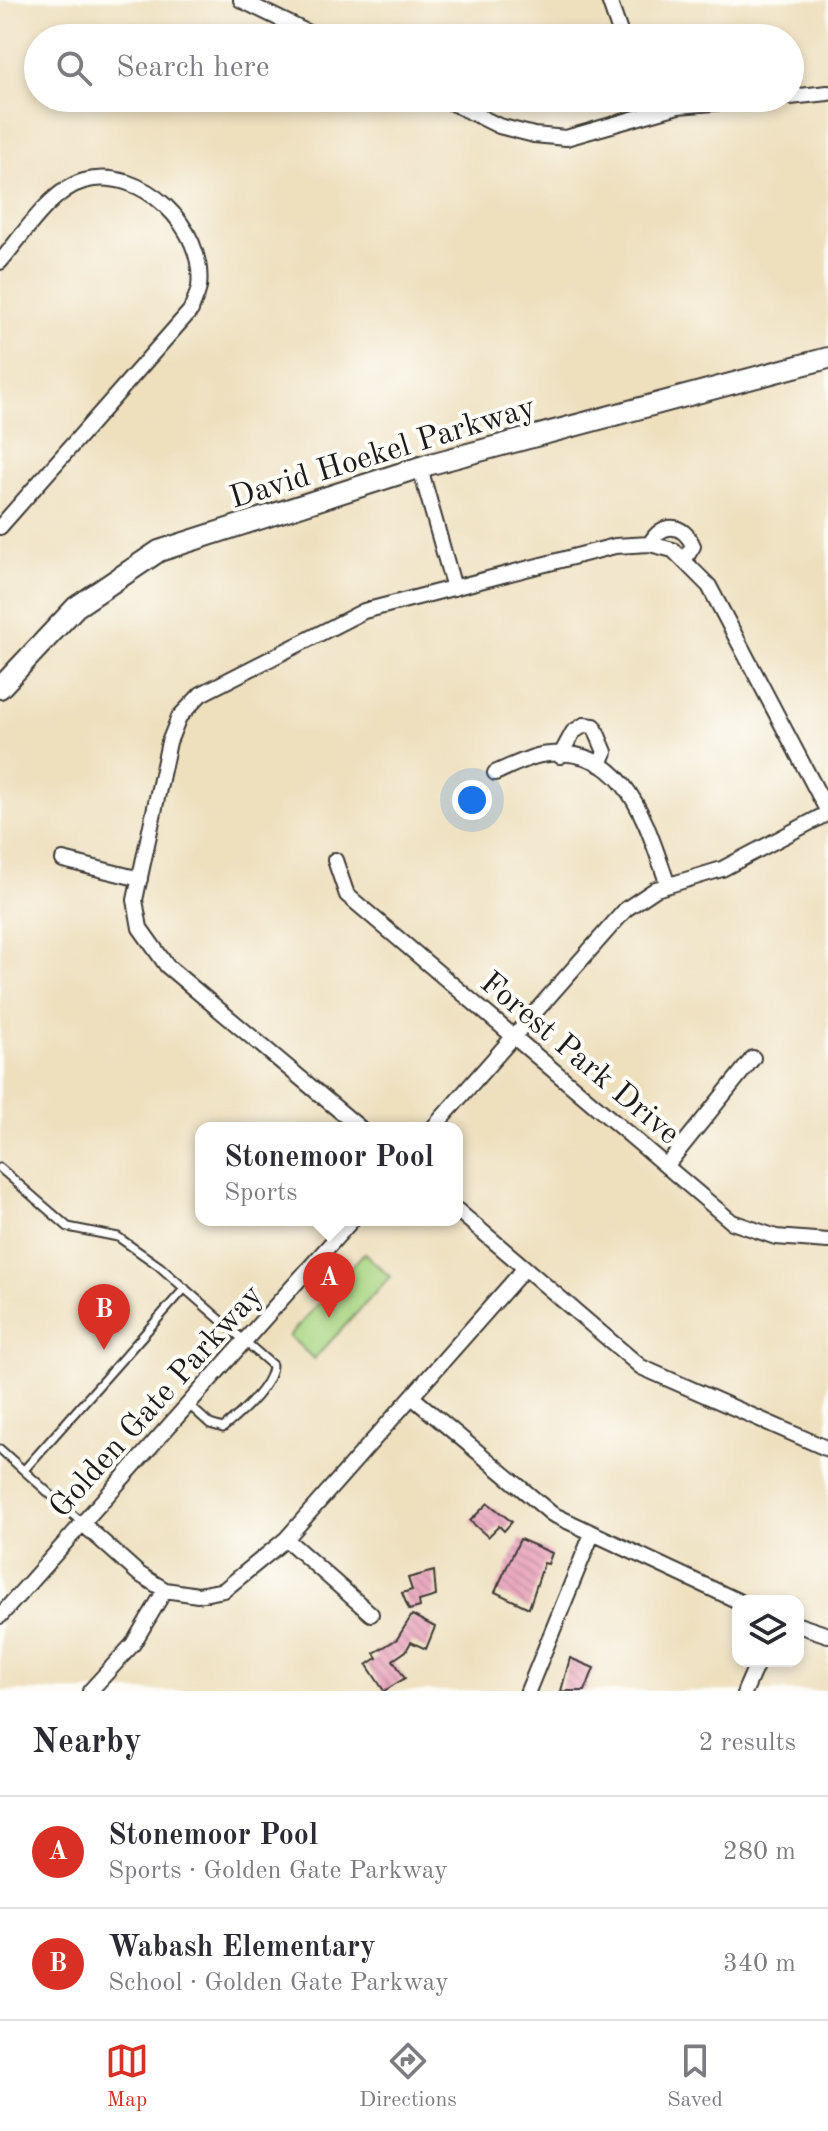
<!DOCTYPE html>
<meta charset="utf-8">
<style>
:root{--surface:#fff;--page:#f2f2f3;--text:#2b2b33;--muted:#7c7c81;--line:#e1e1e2;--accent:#d93025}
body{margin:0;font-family:"Old Standard TT",serif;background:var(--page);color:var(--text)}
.controls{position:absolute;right:24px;bottom:24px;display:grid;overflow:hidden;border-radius:16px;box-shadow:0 4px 12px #0003}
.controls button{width:72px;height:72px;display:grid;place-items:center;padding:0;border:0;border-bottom:2px solid var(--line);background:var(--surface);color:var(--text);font:40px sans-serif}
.you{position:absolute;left:472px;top:800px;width:28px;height:28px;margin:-20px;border:6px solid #fff;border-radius:50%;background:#1a73e8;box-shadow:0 0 0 12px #1a73e833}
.badge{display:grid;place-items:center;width:52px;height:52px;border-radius:50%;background:var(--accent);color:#fff;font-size:26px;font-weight:700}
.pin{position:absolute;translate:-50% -66px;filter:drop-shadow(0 2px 4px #0008)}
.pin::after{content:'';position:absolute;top:42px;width:28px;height:24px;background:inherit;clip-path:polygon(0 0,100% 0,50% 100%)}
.popup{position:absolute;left:195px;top:1122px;width:268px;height:104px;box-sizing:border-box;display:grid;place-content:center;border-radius:16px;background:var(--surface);filter:drop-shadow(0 2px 6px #0005);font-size:26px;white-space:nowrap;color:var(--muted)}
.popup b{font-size:30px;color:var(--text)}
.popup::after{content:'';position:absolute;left:50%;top:100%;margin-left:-16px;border:16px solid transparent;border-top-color:var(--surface)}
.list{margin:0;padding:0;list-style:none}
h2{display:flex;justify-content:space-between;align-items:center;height:104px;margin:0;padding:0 32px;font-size:34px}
h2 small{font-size:26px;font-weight:400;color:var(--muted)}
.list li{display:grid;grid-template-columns:52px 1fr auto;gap:24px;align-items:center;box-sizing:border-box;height:112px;padding:0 32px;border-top:2px solid var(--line)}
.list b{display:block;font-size:30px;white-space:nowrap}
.list p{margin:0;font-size:26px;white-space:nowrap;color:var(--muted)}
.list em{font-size:26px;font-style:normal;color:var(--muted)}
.icon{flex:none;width:44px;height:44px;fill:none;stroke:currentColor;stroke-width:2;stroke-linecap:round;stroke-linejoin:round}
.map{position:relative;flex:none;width:828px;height:1691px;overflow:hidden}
.search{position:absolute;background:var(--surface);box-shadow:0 4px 12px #0003;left:24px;right:24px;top:24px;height:88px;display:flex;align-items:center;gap:20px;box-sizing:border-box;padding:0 28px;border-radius:44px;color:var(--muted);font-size:30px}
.sheet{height:328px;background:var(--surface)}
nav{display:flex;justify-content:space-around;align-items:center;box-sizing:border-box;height:112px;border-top:2px solid var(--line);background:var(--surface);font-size:22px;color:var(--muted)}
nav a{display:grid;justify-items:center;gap:4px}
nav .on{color:var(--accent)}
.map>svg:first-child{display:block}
.pitch{fill:#a8d582;stroke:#62784f;stroke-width:2}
.building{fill:url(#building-back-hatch)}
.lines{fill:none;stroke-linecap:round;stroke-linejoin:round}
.service-casing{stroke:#3c3934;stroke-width:11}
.minor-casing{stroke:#3c3934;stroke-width:18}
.secondary-casing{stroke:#3c3934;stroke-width:24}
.service{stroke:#fff;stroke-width:7}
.minor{stroke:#fff;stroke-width:14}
.secondary{stroke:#fff;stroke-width:20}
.labels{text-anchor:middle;stroke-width:8;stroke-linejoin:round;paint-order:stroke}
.street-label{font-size:32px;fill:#1c1c1c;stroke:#fdfcf7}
</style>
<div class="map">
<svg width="828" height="1691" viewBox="0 0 828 1691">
<defs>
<pattern id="building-back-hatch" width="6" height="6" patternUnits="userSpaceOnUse" patternTransform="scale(2)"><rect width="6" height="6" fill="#e597b3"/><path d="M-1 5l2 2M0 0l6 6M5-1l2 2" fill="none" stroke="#b97a91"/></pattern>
</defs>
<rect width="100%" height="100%" fill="#fdfcf7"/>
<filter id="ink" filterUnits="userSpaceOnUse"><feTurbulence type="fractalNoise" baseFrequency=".0125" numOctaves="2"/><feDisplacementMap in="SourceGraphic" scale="16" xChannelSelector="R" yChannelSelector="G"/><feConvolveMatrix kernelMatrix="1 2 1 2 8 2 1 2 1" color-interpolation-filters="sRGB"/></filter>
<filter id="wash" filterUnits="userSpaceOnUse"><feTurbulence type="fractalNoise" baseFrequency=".006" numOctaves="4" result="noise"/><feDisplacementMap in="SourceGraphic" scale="32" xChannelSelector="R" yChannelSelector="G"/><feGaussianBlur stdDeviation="1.8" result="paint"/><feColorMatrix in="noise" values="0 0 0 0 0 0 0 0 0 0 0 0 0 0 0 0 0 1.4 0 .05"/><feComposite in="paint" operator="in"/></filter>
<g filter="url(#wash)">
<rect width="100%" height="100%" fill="#eedfbd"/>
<path class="pitch" d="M364,1253L390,1277L314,1359L289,1336Z"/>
<g id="blocks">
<path class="building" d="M488,1503L512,1522L504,1531L499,1526L488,1537L470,1521Z
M520,1539L552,1553L548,1564L544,1563L529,1608L495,1592Z
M434,1571L436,1596L419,1601L420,1607L409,1610L402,1593L412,1590L408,1578Z
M412,1615L435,1627L426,1649L411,1642L406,1651L393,1660L405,1678L384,1691L367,1665L377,1658L374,1653L397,1639Z
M570,1658L594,1668L585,1691H561Z"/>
</g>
</g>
<g filter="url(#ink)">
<use href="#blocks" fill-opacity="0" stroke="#3c3934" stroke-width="2"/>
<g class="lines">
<g class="service-casing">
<path id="service" d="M0,1168L68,1227L118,1237L159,1266L272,1365C272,1386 239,1415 223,1428L210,1424L189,1405
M0,1449L82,1523
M24,1470L185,1288"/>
</g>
<g class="minor-casing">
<path id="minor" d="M241,0L319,38
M609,0L622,38
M790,97L828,93
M442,98L499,126L534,135L566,138L678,106L773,98
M0,262C22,237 50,190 84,181C141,165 206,228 199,287C198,294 193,303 191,310L0,527
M420,468L454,588
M650,544C661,522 683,522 693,546L685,559
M560,756L573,732L584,725L594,726L605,752L600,765
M495,773C509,767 526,758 541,755C627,741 646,824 668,885
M63,860L140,879
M335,860L347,895L732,1222L776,1237L828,1241
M360,1128L167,966L140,928L135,900L169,742L179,717L201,694L364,611L615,546L650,544L673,550L709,586L828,812
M433,1128L626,909L656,889L722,869L828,813
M666,1166L753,1058
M457,1210L641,1367L828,1449
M412,1397L552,1514L738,1601
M83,1524L139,1574L165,1590L198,1595L224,1590L286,1539L525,1268
M286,1539L371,1614
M0,1616L352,1220
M798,1625L828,1635
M90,1691L133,1644L165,1590
M528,1691L592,1534
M745,1691L758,1661"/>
</g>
<g class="secondary-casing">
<path id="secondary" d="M0,688L76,607L159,551L427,465L828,358"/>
</g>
<use href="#service" class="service"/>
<use href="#minor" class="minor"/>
<use href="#secondary" class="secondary"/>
</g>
</g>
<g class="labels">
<g class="street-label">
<text transform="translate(382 451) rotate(-17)" y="11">David Hoekel Parkway</text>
<text transform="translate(581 1057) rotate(40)" y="11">Forest Park Drive</text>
<text transform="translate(155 1400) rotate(-48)" y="11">Golden Gate Parkway</text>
</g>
</g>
</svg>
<div class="controls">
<button><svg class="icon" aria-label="layers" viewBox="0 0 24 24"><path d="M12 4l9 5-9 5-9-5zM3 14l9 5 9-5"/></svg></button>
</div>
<div class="you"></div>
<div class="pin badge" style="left:329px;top:1318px">A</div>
<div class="popup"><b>Stonemoor Pool</b>Sports</div>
<div class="pin badge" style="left:104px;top:1350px">B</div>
<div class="search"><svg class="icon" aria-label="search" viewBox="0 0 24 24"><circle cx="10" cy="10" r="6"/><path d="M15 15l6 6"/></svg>Search here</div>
</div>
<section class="sheet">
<h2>Nearby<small>2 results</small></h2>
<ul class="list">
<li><span class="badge">A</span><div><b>Stonemoor Pool</b><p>Sports · Golden Gate Parkway</p></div><em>280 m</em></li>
<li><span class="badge">B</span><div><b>Wabash Elementary</b><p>School · Golden Gate Parkway</p></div><em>340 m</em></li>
</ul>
</section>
<nav>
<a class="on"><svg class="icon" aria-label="map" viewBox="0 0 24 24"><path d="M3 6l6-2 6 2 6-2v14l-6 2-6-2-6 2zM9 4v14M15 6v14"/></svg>Map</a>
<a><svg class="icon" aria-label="directions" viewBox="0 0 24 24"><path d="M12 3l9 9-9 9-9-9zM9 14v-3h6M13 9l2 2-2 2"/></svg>Directions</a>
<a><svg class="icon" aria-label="saved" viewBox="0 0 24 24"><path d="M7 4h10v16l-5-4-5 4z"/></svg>Saved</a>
</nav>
